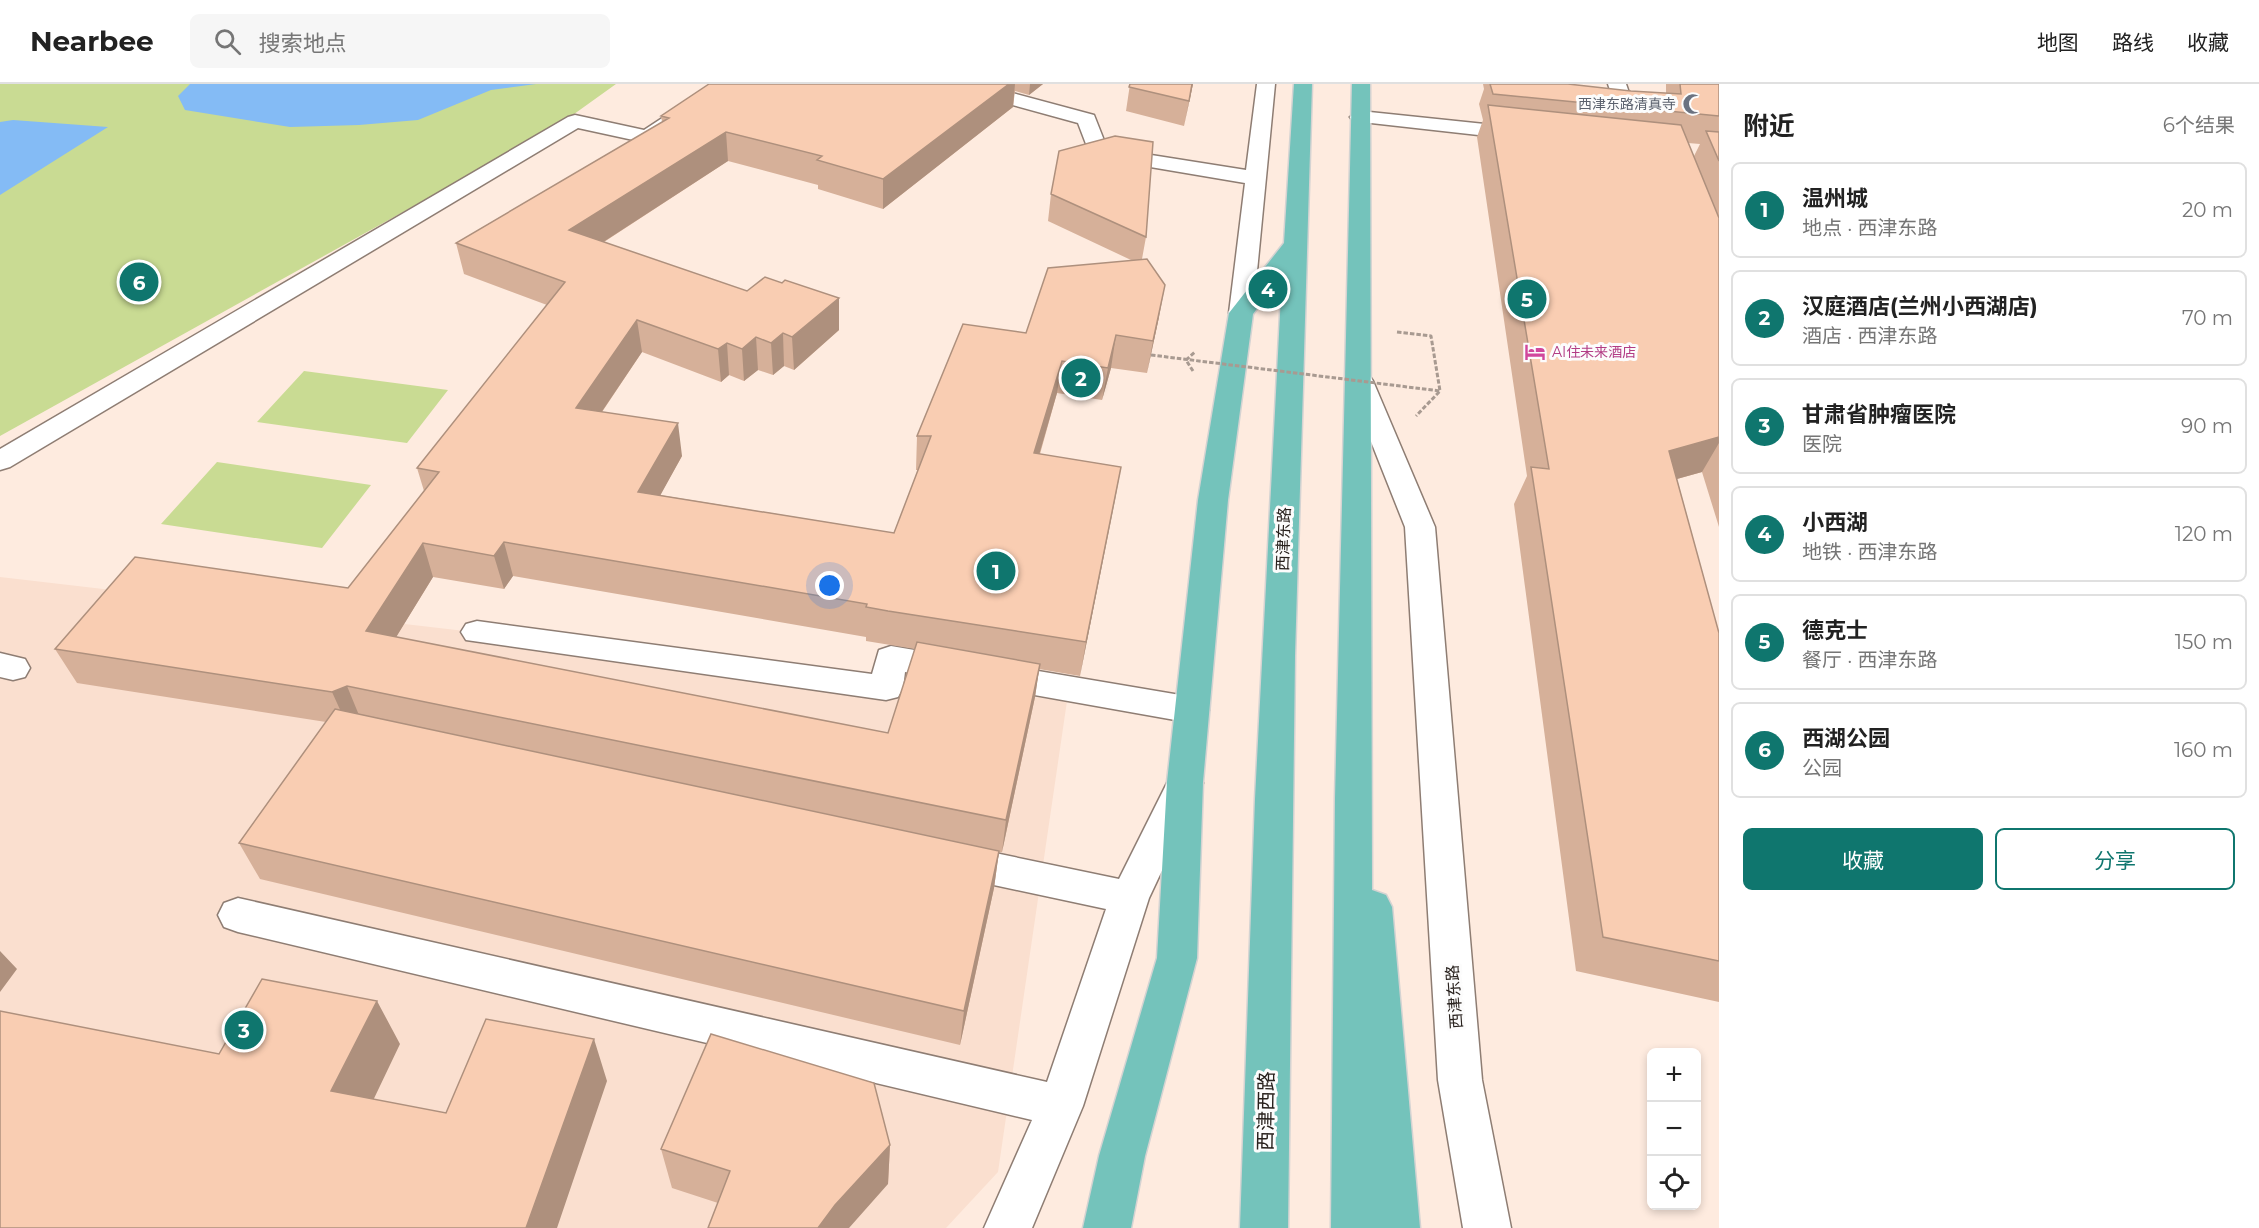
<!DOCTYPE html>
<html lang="zh">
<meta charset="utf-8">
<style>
:root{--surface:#fff;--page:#f6f6f6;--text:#222;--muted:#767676;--line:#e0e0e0;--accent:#0f766e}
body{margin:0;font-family:Montserrat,"Noto Sans SC",sans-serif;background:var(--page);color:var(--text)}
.controls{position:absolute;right:18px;bottom:18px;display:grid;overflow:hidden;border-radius:9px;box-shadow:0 3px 9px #0003}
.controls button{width:54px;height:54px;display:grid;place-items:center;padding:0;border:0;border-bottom:2px solid var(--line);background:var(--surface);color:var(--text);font:30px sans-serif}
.you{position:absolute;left:830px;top:502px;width:21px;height:21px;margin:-15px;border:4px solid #fff;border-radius:50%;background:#1a73e8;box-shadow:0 0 0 9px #1a73e833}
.badge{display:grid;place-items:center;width:39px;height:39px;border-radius:50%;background:var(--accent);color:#fff;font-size:20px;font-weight:700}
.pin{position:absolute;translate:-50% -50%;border:3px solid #fff;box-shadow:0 2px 6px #0006}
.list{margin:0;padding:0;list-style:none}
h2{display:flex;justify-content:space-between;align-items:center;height:78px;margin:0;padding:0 24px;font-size:26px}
h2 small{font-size:20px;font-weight:400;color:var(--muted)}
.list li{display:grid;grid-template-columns:39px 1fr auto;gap:18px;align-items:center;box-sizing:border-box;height:96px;margin:0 12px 12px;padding:0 12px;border:2px solid var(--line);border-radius:9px}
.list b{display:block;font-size:22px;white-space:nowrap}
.list p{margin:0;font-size:20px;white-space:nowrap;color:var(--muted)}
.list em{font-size:20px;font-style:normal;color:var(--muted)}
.actions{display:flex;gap:12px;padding:18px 24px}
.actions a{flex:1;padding:14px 0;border:2px solid var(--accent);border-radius:9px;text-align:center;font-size:21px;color:var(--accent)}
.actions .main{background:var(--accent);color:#fff}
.icon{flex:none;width:33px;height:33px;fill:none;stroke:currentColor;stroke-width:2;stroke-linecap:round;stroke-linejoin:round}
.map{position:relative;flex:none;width:1719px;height:1144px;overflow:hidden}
header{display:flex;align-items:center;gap:36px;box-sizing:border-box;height:84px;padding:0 30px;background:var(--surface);border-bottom:2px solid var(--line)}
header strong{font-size:28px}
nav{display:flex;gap:33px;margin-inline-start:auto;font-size:21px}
.search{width:420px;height:54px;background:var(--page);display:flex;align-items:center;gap:15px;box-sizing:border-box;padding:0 21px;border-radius:9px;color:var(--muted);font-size:22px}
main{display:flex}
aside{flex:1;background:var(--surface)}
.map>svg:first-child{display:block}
.built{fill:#fadfcf}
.green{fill:#c9db93}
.water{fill:#84bbf5}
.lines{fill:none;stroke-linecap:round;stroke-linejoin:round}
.minor-casing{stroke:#8e7d73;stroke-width:3}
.major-casing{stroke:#d4d3d2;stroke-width:3}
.path{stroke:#a89a91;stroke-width:3;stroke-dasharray:4.5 2;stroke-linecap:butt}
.minor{fill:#fff;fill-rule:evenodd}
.major{fill:#74c3bb;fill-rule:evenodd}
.path-bridge{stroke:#a89a91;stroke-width:3;stroke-dasharray:4.5 2;stroke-linecap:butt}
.wall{fill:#d6b099;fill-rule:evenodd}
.shaded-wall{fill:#ae907d}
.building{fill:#f9cdb2;stroke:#ae907d;stroke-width:1.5}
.labels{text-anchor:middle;stroke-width:6;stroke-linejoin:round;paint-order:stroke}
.far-worship-label{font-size:14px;fill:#5b616d;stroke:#fcfcfc;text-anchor:end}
.far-hotel-label{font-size:14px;fill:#b23c85;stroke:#fcfcfc;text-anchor:start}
.street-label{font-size:16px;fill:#28211d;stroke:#fcfcfc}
.near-street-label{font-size:20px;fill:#28211d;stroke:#fcfcfc}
</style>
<header>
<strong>Nearbee</strong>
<div class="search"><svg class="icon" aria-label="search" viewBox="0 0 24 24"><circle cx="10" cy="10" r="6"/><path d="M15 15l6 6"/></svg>搜索地点</div>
<nav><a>地图</a><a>路线</a><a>收藏</a></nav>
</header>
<main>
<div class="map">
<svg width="1719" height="1144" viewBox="0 0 1719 1144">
<rect width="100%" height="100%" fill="#feebdf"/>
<path class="built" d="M0,493L1067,617L998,1088L946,1144H0Z"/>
<path class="green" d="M0,0H616L556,43L0,352Z
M304,287L448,306L407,359L257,338Z
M217,378L371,401L322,464L161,440Z"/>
<path class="water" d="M190,0H536L491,6L418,36L359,41L290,43L185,26L178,12Z
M13,36L108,43L0,111V38Z"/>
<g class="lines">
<g class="minor-casing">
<path id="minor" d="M714,0H736L654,57L647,59L578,44L10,383L0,386V365L568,33L575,31L644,46Z
M949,0H979L1094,31L1107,64L1246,86L1257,0H1275L1253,229L1250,234L1241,236L1232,234L1229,229L1245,99L1091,73L1078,39L951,4Z
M1608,0H1626L1636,29L1633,33H1619Z
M1360,27L1523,44L1530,46L1533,50L1530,54L1523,56L1353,37L1350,33Z
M1360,289L1369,291L1373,297L1435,443L1482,996L1511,1144H1463L1438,996L1405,443L1347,297L1351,291Z
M477,537L872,590L879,566L891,562L1192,613L1204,617L1209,626L1204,635L1192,639L905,588L903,604L898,613L886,616L466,556L461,548L466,540Z
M0,569L25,575L30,584L25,593L13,596L0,593Z
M1185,685L1198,689L1203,699L1149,814L1083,1022L1032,1144H984L1032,1036L238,848L224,843L218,831L224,819L238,814L1047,998L1106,825L952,792L939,787L933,776L939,765L952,760L1119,795L1172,689Z"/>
</g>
<g class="major-casing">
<path id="major" d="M1294,0H1312L1295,572L1288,1144H1240L1255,715L1282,192L1253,230L1228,416L1203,698L1197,874L1145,1072L1131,1144H1083L1099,1072L1157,874L1167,698L1198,416L1229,229L1284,159Z
M1352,0H1370L1372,806L1386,811L1392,823L1420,1144H1331L1335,715Z"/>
</g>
<path class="path" d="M1397,248L1431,252L1440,307L1416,332
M1193,287L1186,276L1195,268"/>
<use href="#minor" class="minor"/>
<use href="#major" class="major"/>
<path class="path-bridge" d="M1151,271L1440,307"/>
</g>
<path class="wall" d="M709,0H1043L1029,11L1015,7L1013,23L883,125L818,105V101L728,77L604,158L839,246L794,286L784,282L773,291L758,286L744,297L729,291L721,298L642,268L602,328L682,372L660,411L894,449L918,386H916L917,352L1026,249L1131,176L1048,137L1051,110L1146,153L1142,175L1159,233L1147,289L1111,284L1102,316L1057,309L1040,370L1121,383L1080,592L1039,585L1035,613L1002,768H999L994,804L960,961L260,795L239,759L326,638L77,599L55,565L348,504L424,407L417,384L547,221L464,190L456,159L662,38L661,32ZM513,492L866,553V557L915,565L888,649L396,553L433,493L504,505Z
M1130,0H1193L1184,42L1126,27Z
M1483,0H1568L1631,7L1666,9V0H1719V443L1702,388L1677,395L1719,549V918L1576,887L1514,420L1527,392L1477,53L1483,36L1479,20L1484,5ZM1688,59L1700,60L1694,72Z
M890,1061L888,1100L718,1119L672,1104L661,1065Z"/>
<path class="shaded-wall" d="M1009,0H1015L1013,23L883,125V95Z
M1030,0H1043L1029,11Z
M1192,0H1193L1184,42L1189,17Z
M726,48L728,77L574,177L569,146Z
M1165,201L1159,233L1147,289L1153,257Z
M839,214V246L794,286L792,253Z
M637,236L642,268L582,357L576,324Z
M783,249L784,282L773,291L771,259Z
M1116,251L1111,284L1102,316L1108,284Z
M756,253L758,286L744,297L742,265Z
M727,259L729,291L721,298L718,265Z
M1062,277L1057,309L1030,402L1034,369Z
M678,339L682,372L644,441L638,408Z
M1719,353V359L1702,388L1648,403L1669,367Z
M1121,383L1115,416L1080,592L1086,558Z
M504,458L513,492L504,505L494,472Z
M423,459L433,493L379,581L366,547Z
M1040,580L1035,613L1002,768L1006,736Z
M347,602L361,636L347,641L332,608Z
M999,767L994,804L960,961L964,927Z
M0,867L17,885L0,908Z
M377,917L400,960L358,1048L331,1007Z
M594,955L607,997L557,1144H526Z
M890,1061L888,1100L849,1144H818L835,1121Z"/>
<path class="building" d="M709,0H1009L883,95L817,76L822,72L726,48L569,146L747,207L765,193L782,199L785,196L839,214L792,253L783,249L771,259L756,253L742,265L727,259L718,265L637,236L576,324L678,339L638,408L894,449L931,352H917L963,240L1026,249L1048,184L1147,175L1165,201L1153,257L1116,251L1108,284L1062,277L1034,369L1121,383L1086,558L888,527L866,523L867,520L504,458L494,472L423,459L366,547L888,649L917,558L1040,580L1006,736L347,602L332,608L55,565L135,473L348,504L439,388L417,384L565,198L456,159L669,34L661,32Z
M1130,0H1192L1189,17L1129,3Z
M1490,0H1568L1631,7L1681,10L1680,0H1719V32L1493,10Z
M1488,21L1681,41L1719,134V353L1669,367L1719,549V877L1603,853L1531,383L1549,385Z
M1706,47L1719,48V77Z
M1115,52L1153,58L1146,153L1051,110L1059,67Z
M335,625L999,767L964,927L239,759Z
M262,895L377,917L331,1007L446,1029L486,935L594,955L526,1144H0V927L219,970Z
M711,950L874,999L890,1061L835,1121L818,1144H708L730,1087L661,1065Z"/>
<defs>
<g id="mosque-bare" transform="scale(1.62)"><path d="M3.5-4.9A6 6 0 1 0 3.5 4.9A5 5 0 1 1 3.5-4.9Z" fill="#6b7280" stroke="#fcfcfc" stroke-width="2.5" paint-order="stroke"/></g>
<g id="hotel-bare" transform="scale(1.62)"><path d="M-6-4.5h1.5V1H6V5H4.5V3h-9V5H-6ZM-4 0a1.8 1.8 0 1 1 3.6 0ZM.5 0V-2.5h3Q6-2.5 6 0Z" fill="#d1479c" stroke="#fcfcfc" stroke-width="2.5" paint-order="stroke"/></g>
</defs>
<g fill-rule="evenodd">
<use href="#mosque-bare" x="1693" y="20"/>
<use href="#hotel-bare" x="1535" y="268"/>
</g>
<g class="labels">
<g class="far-worship-label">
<text x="1676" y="25">西津东路清真寺</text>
</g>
<g class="far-hotel-label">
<text x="1552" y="273">AI住未来酒店</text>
</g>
<g class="street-label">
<text transform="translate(1283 455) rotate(-88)" y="6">西津东路</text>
<text transform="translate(1454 913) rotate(-94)" y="6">西津东路</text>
</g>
<g class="near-street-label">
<text transform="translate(1266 1027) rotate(-89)" y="7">西津西路</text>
</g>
</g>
</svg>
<div class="controls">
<button>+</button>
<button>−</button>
<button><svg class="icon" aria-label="locate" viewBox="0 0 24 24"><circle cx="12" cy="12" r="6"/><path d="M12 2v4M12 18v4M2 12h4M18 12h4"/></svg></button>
</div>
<div class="you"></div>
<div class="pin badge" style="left:996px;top:487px">1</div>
<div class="pin badge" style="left:1081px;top:294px">2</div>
<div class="pin badge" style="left:244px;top:946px">3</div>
<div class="pin badge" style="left:1268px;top:205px">4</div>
<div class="pin badge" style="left:1527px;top:215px">5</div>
<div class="pin badge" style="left:139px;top:198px">6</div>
</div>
<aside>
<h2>附近<small>6个结果</small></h2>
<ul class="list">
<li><span class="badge">1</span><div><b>温州城</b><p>地点 · 西津东路</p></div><em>20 m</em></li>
<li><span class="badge">2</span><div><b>汉庭酒店(兰州小西湖店)</b><p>酒店 · 西津东路</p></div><em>70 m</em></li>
<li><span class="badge">3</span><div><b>甘肃省肿瘤医院</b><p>医院</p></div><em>90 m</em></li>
<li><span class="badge">4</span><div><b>小西湖</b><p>地铁 · 西津东路</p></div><em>120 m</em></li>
<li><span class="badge">5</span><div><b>德克士</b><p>餐厅 · 西津东路</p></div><em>150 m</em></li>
<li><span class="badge">6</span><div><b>西湖公园</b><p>公园</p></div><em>160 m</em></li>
</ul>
<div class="actions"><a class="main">收藏</a><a>分享</a></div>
</aside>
</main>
